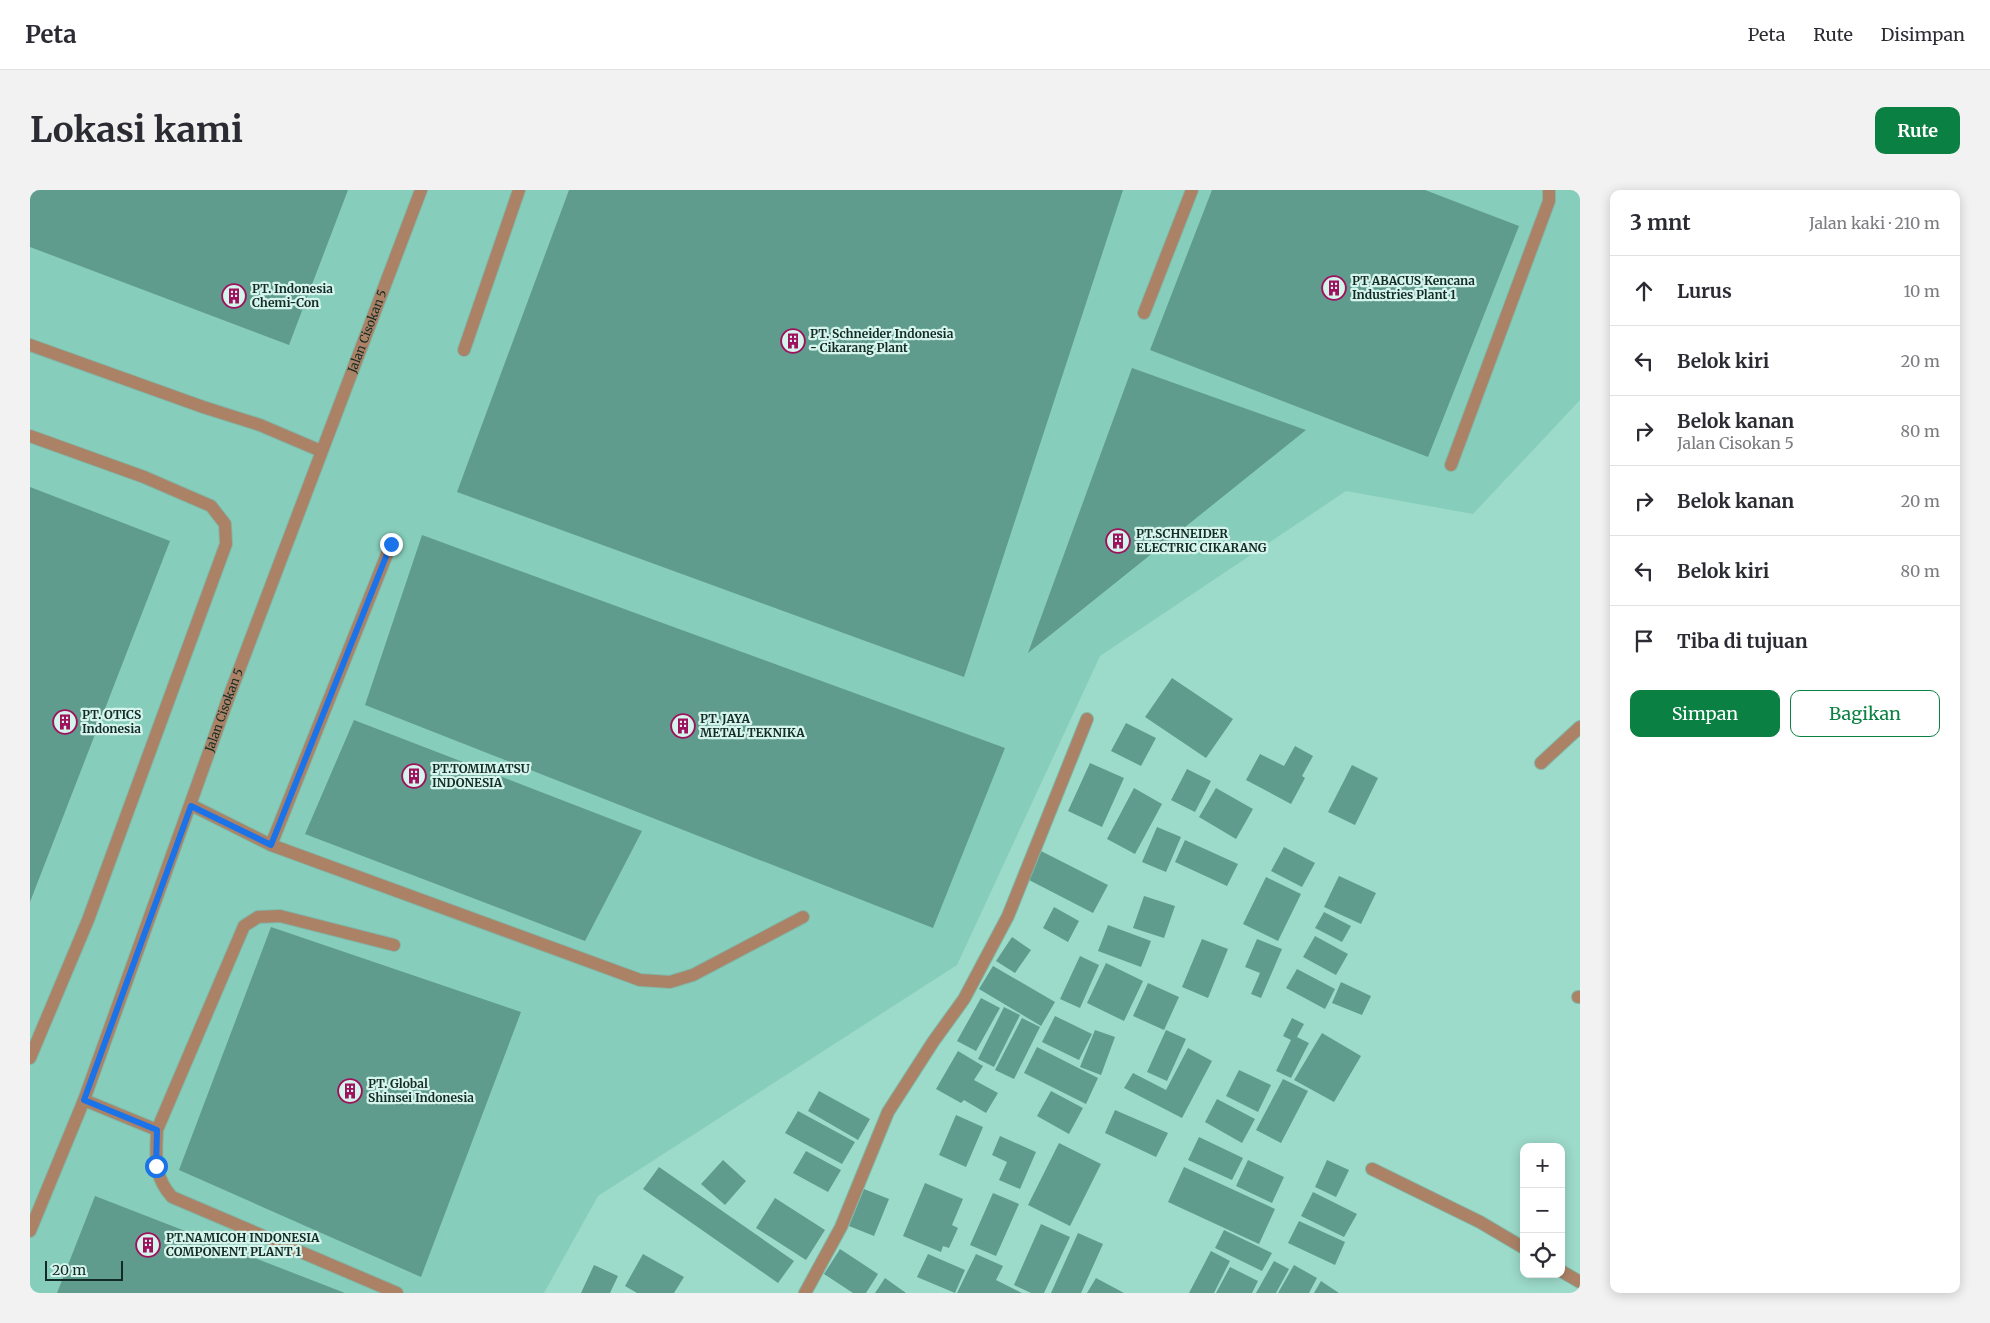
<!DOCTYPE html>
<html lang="id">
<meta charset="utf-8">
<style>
:root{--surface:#fff;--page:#f2f2f3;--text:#2b2b33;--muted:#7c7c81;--line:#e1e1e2;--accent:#0b8043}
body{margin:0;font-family:Merriweather,serif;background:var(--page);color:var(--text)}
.controls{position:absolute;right:15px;bottom:15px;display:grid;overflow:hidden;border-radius:10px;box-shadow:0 2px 12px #0003}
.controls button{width:45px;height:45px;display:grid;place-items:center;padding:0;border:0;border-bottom:1px solid var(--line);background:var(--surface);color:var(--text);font:25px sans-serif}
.scale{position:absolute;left:15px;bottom:12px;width:78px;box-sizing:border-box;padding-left:5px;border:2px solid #122b25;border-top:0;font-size:14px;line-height:18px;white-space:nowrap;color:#122b25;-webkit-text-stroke:4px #d5f4eb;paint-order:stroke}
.stop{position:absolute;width:15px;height:15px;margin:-11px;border:4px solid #1a73e8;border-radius:50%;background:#fff}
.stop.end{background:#1a73e8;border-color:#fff;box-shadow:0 1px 5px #0008}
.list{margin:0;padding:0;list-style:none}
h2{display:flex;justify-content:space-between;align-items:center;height:65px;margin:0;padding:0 20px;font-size:21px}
h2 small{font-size:16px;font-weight:400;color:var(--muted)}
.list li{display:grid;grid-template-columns:32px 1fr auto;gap:15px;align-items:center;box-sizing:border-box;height:70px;padding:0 20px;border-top:1px solid var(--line)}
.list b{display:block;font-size:19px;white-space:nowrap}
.list p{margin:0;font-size:16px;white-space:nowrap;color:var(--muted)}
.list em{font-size:16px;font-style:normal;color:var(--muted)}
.actions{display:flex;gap:10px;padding:15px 20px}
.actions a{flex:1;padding:11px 0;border:1px solid var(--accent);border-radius:10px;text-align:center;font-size:18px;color:var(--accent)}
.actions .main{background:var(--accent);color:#fff}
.icon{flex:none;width:28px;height:28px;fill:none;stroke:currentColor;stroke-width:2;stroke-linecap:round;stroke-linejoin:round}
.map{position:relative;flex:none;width:1550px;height:1103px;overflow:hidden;border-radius:10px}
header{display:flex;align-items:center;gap:30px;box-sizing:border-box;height:70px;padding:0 25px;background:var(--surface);border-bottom:1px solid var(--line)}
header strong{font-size:24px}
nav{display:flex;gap:28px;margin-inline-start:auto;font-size:18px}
.intro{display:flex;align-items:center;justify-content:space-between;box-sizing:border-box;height:120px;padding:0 30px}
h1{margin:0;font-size:35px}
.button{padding:12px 22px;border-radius:10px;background:var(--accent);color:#fff;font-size:18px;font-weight:700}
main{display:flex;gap:30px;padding:0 30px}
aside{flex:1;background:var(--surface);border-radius:10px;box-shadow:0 2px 12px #0003}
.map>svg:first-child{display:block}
.built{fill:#87cdbb}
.building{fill:#609c8d}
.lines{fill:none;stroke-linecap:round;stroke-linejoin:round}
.lane-casing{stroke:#80b7a8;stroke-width:14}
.street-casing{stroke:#80b7a8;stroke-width:14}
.lane{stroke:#ab8266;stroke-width:12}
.street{stroke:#ab8266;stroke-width:12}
.route{stroke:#1a73e8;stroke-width:6}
.labels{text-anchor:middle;stroke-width:4.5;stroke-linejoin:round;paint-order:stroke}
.poi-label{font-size:12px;font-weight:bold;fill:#122b25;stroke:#d5f4eb;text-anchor:start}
.street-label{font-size:12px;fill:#122b25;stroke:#d5f4eb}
</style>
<header>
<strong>Peta</strong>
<nav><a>Peta</a><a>Rute</a><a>Disimpan</a></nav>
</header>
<div class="intro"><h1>Lokasi kami</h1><a class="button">Rute</a></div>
<main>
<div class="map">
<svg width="1550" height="1103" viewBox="0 0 1550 1103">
<rect width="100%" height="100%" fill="#9cdac9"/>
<path class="built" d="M0,0H1550V210L1443,324L1316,301L1070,466L927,775L568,1006L514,1103H0Z"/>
<path class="building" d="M0,0H318L259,155L0,57Z
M539,0H1093L934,487L427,302Z
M1182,0H1395L1489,36L1398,267L1120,160Z
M1102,178L1276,240L998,463Z
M0,297L140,351L0,712Z
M392,345L975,558L903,738L335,515Z
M1142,488L1203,529L1176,568L1115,527Z
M324,530L612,641L555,751L275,644Z
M1096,533L1126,548L1111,576L1081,561Z
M1265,556L1283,566L1272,586L1275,588L1261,614L1216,590L1230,564L1254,576Z
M1060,573L1094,588L1072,637L1038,621Z
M1322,575L1348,588L1325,635L1298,622Z
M1157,579L1181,591L1165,622L1141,610Z
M1104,598L1132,614L1105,664L1077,649Z
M1186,598L1223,619L1206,649L1169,627Z
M1127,637L1151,647L1136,682L1112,672Z
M1155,650L1208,674L1197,696L1145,672Z
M1254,657L1285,673L1272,697L1241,681Z
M1011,661L1078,695L1063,723L997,689Z
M1309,686L1346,703L1331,734L1294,717Z
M1236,687L1271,704L1248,751L1213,734Z
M1114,706L1145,716L1134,748L1103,738Z
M1024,717L1049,731L1038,752L1013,738Z
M1294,722L1321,736L1312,752L1285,738Z
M1078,735L1121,751L1111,777L1068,761Z
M241,737L491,822L391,1087L149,980Z
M1285,746L1318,764L1306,785L1273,767Z
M982,747L1001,760L985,783L966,771Z
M1172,749L1198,759L1178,808L1152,797Z
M1227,749L1252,759L1231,808L1221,804L1230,783L1215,777Z
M1050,766L1069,775L1050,818L1030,809Z
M1076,773L1113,791L1094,831L1057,813Z
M963,776L1025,812L1011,836L949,799Z
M1267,779L1305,799L1295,819L1256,798Z
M1311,792L1341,806L1332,825L1302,813Z
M1118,793L1149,807L1134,840L1103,826Z
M951,808L970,818L946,861L927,851Z
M974,817L990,825L964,877L948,869Z
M1025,826L1062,844L1049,870L1012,852Z
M992,828L1010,837L984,889L965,880Z
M1262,828L1274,834L1267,847L1279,853L1261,888L1246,881L1261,850L1253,846Z
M1065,840L1085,847L1071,885L1050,877Z
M1136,840L1156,849L1137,891L1117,882Z
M1292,843L1331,866L1304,912L1264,890Z
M1007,857L1068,888L1056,914L994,883Z
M1158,858L1182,871L1152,928L1094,898L1103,883L1136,900Z
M928,861L953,876L944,890L968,903L956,923L934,910L931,913L906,899Z
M1209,880L1241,895L1228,922L1196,906Z
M1253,889L1278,901L1251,953L1226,940Z
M789,901L840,929L828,950L778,921Z
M1021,901L1053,918L1039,944L1007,926Z
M1187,909L1225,929L1212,953L1175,932Z
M1085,920L1138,943L1126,967L1075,943Z
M768,921L825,952L812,974L755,943Z
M926,925L953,937L936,977L909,965Z
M970,946L1006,962L990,999L969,990L977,972L962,965Z
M1169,947L1213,968L1202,990L1158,970Z
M1029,953L1071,974L1040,1036L998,1015Z
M776,961L811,980L798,1002L763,983Z
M693,970L716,991L695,1015L671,994Z
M1218,970L1254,987L1242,1013L1206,996Z
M1297,970L1319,980L1306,1007L1285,997Z
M629,977L764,1071L748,1093L613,999Z
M1154,977L1245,1019L1229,1054L1138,1012Z
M895,993L933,1009L922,1035L928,1038L919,1058L913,1056L911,1062L873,1046Z
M834,999L859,1009L844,1046L819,1036Z
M1283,1002L1327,1024L1314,1047L1271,1026Z
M963,1003L989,1014L966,1066L940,1055Z
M65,1006L315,1103H27Z
M745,1008L795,1040L776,1070L726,1038Z
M1269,1031L1315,1052L1305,1075L1258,1053Z
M1011,1034L1040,1047L1014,1103H1001L984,1095Z
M1194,1040L1242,1063L1232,1081L1185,1058Z
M1048,1043L1073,1054L1051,1103H1021Z
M810,1059L848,1084L836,1103H823L794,1084Z
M1181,1061L1200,1071L1184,1103H1159Z
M613,1064L654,1087L644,1103H607L595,1096Z
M898,1064L935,1080L925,1103L887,1087Z
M946,1064L973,1076L966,1090L992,1103H927Z
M1244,1071L1259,1079L1246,1103H1226Z
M564,1075L588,1086L580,1103H551Z
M1264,1075L1287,1088L1279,1103H1248Z
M1200,1077L1228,1091L1222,1103H1186Z
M855,1088L876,1103H845Z
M1066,1088L1094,1103H1057Z
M1291,1091L1309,1103H1284Z"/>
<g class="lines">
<g class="lane-casing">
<g id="lane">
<path d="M1114,123L1162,0"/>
<path d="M0,155L173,217L230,235L291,261"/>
<path d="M434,160L489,0"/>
<path d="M0,246L114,287L181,316L195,334L196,354L58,730L0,868"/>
<path d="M1421,275L1519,11V0"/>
<path d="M161,615L241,655L610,790L640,792L663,785L773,727"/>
<path d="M241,655L361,354"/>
<path d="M364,755L250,726L228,727L214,736L127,940C126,967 123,986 142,1007L367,1103"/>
<path d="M54,910L127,940"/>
<path id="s1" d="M0,1041L54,910L198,509L391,0"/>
</g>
</g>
<g class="street-casing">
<path id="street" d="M1511,573L1550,537
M1548,807H1550
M1342,979L1450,1032L1494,1058
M1531,1081L1550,1092
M775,1103L811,1037L858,922L903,852L934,809L978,726L1057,529"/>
</g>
<use href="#lane" class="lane"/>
<use href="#street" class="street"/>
</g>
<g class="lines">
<path class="route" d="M126,976L127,940L54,910L161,616L241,655L361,354"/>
</g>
<defs>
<g id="building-ring" transform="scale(1.25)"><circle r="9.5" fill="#d5f4eb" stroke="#9e115c" stroke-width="1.5"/><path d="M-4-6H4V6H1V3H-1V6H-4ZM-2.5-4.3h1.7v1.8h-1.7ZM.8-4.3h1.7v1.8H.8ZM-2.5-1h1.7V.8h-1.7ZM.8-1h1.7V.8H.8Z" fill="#9e115c"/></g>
</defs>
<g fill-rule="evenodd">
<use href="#building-ring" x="1304" y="98"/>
<use href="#building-ring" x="204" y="106"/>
<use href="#building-ring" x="763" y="151"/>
<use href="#building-ring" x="1088" y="351"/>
<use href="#building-ring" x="35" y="532"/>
<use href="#building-ring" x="653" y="536"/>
<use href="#building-ring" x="384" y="586"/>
<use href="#building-ring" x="320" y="901"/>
<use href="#building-ring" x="118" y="1055"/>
</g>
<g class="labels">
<g class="poi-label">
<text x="1322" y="95">PT ABACUS Kencana<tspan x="1322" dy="14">Industries Plant 1</tspan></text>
<text x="222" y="103">PT. Indonesia<tspan x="222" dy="14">Chemi-Con</tspan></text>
<text x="780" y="148">PT. Schneider Indonesia<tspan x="780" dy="14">- Cikarang Plant</tspan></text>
<text x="1106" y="348">PT.SCHNEIDER<tspan x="1106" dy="14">ELECTRIC CIKARANG</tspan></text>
<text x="52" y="529">PT. OTICS<tspan x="52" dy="14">Indonesia</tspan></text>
<text x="670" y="533">PT. JAYA<tspan x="670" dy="14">METAL TEKNIKA</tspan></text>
<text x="402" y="583">PT.TOMIMATSU<tspan x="402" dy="14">INDONESIA</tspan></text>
<text x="338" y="898">PT. Global<tspan x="338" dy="14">Shinsei Indonesia</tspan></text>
<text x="136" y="1052">PT.NAMICOH INDONESIA<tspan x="136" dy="14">COMPONENT PLANT 1</tspan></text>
</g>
<g class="street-label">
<text dy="4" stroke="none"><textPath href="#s1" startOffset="961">Jalan Cisokan 5</textPath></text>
<text dy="4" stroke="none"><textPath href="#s1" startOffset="556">Jalan Cisokan 5</textPath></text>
</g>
</g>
</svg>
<div class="controls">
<button>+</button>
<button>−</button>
<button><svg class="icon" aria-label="locate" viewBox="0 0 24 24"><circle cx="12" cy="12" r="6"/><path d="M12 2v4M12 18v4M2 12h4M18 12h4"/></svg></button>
</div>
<div class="scale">20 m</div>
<div class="stop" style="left:126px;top:976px"></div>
<div class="stop end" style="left:361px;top:354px"></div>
</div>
<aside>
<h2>3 mnt<small>Jalan kaki · 210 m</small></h2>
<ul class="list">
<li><svg class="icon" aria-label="ahead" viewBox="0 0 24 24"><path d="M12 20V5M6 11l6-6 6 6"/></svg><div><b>Lurus</b></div><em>10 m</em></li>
<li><svg class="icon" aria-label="left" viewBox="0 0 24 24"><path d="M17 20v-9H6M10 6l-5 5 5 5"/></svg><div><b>Belok kiri</b></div><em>20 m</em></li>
<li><svg class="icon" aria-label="right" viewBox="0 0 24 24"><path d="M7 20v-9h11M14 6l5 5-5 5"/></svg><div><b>Belok kanan</b><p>Jalan Cisokan 5</p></div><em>80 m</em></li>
<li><svg class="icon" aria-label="right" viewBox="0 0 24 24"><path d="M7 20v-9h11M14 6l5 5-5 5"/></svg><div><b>Belok kanan</b></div><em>20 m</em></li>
<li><svg class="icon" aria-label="left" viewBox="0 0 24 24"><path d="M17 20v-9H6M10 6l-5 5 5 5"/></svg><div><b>Belok kiri</b></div><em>80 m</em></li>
<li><svg class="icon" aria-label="arrive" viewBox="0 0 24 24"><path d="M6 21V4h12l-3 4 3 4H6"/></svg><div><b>Tiba di tujuan</b></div></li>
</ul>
<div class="actions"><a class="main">Simpan</a><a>Bagikan</a></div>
</aside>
</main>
